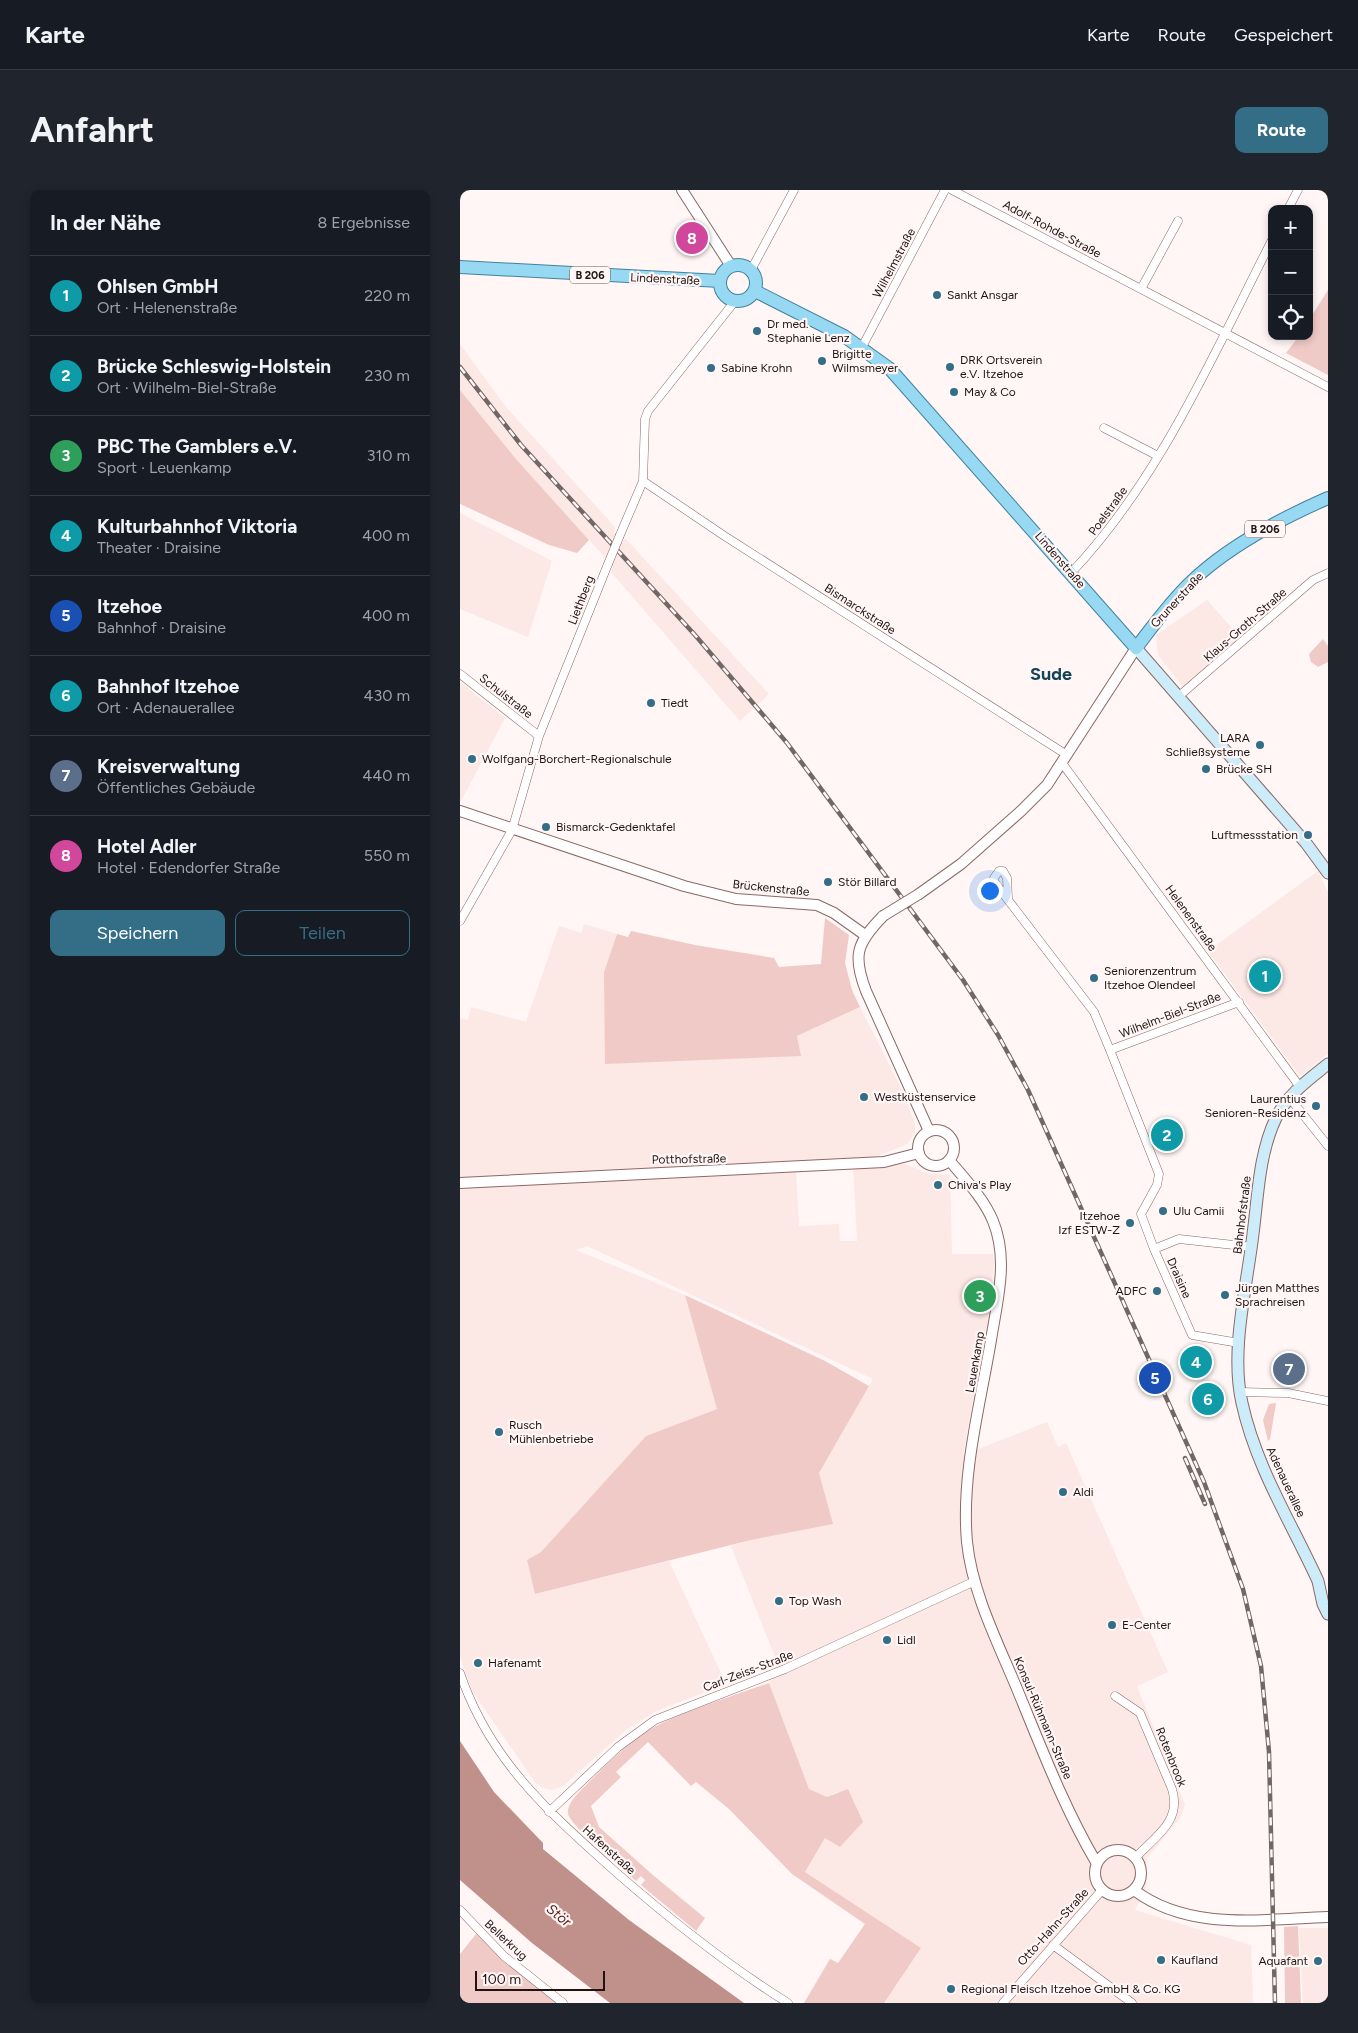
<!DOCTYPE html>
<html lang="de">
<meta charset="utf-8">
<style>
:root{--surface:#171b24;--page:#20242c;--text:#f1f3f6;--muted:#9ea1a6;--line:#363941;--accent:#336d86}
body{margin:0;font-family:Figtree,sans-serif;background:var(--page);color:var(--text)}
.controls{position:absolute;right:15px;top:15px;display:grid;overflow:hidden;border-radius:10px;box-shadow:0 2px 8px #0003}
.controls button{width:45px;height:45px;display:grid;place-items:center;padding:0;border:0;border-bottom:1px solid var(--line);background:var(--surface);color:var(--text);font:25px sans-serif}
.scale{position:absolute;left:15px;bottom:12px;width:130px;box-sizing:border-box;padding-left:5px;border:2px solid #211312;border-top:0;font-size:14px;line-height:18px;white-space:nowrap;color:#211312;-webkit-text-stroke:4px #fff6f5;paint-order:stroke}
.you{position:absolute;left:529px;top:700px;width:18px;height:18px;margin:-12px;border:4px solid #fff;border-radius:50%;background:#1a73e8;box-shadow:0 0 0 8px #1a73e833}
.badge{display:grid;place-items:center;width:32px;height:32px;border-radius:50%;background:var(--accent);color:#fff;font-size:16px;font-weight:700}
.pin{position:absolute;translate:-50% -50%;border:2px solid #fff;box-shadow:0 1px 5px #0006}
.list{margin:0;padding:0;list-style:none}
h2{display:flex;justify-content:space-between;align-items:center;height:65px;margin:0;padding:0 20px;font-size:21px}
h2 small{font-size:16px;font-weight:400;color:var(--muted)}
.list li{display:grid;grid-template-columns:32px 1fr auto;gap:15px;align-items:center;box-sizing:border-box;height:80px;padding:0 20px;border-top:1px solid var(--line)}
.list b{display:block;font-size:19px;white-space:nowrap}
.list p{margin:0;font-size:16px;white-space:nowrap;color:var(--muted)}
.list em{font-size:16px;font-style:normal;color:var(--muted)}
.actions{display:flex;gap:10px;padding:15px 20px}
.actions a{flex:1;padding:11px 0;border:1px solid var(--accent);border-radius:10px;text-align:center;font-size:18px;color:var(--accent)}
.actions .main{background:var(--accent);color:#fff}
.icon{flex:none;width:28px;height:28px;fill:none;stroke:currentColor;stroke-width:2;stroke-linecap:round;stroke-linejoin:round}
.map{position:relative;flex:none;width:868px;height:1813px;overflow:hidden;border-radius:10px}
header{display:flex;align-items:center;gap:30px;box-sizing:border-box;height:70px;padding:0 25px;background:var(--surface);border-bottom:1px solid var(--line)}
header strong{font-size:24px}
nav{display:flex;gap:28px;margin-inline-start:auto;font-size:18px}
.intro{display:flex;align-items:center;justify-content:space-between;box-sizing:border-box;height:120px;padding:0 30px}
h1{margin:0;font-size:35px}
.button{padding:12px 22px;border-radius:10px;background:var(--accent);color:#fff;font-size:18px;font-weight:700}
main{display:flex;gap:30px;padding:0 30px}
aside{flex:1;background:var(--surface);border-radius:10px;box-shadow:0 2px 8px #0003}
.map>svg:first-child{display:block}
.built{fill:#fce8e5}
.green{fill:#f0cac6}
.water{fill:#c0908b}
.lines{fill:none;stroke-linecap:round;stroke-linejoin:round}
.minor-casing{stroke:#8c6865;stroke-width:9}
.tertiary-casing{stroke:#8c6865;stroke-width:12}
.secondary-casing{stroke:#8c6865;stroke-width:13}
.primary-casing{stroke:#41829e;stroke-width:14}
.minor{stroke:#fff;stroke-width:8}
.tertiary{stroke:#fff;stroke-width:10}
.secondary{stroke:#cbecf8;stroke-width:11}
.primary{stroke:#97d8f2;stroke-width:12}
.rail-casing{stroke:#736766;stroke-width:4.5}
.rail{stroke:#fff6f5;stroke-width:2.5;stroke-dasharray:8;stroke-linecap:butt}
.minor-bridge-casing{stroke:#8c6865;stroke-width:9;stroke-linecap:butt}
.tertiary-bridge-casing{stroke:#8c6865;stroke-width:12;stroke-linecap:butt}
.minor-bridge{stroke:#fff;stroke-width:8}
.tertiary-bridge{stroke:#fff;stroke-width:10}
.poi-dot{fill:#336d86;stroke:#fff6f5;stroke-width:2}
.labels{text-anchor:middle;stroke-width:4.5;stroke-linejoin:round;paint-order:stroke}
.shield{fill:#fff6f5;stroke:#645756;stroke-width:1}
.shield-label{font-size:11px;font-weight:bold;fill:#211312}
.street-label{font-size:12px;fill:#211312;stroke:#fff6f5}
.poi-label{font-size:12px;fill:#211312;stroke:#fff6f5;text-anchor:start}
.water-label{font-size:14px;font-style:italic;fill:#541817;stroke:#fff6f5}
.district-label{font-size:18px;font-weight:bold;fill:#144457;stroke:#fff6f5}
</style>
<header>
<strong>Karte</strong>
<nav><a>Karte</a><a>Route</a><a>Gespeichert</a></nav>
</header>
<div class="intro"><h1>Anfahrt</h1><a class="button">Route</a></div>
<main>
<aside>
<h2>In der Nähe<small>8 Ergebnisse</small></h2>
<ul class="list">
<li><span class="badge" style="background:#0f9aa8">1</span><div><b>Ohlsen GmbH</b><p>Ort · Helenenstraße</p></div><em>220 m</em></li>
<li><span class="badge" style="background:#0f9aa8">2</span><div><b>Brücke Schleswig-Holstein</b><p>Ort · Wilhelm-Biel-Straße</p></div><em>230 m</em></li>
<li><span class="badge" style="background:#2e9e5b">3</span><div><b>PBC The Gamblers e.V.</b><p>Sport · Leuenkamp</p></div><em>310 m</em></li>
<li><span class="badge" style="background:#0f9aa8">4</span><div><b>Kulturbahnhof Viktoria</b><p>Theater · Draisine</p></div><em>400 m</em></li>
<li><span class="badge" style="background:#1a4fb4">5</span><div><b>Itzehoe</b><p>Bahnhof · Draisine</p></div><em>400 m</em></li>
<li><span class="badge" style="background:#0f9aa8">6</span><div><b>Bahnhof Itzehoe</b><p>Ort · Adenauerallee</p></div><em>430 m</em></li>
<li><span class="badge" style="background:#5c6f8a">7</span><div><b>Kreisverwaltung</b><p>Öffentliches Gebäude</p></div><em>440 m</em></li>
<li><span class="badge" style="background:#d1479c">8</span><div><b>Hotel Adler</b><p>Hotel · Edendorfer Straße</p></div><em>550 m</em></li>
</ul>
<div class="actions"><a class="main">Speichern</a><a>Teilen</a></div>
</aside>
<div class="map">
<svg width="868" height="1813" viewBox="0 0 868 1813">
<rect width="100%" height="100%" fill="#fff6f5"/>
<path class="built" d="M0,154L46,217L155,337L154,343L163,353L165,348L309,504L280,531L151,382L153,376L56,269L0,200Z
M0,323L92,371L68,447L0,419Z
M747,410L781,448L724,498L698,465L696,445Z
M0,492L45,528L1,611L0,610Z
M858,681L868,702V864L840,886L748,761Z
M124,734L157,744L144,782L340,866L337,846L400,817L444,904L455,934V943L447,954L411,969L0,989V828L8,830L11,817L66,832L99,736L121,743Z
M444,974L467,983L490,985L492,1064H533L534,1074L529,1123L503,1265L587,1232L598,1257L606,1253L708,1482L677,1496L725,1615L720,1628L687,1668L685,1687L687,1695L675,1720L791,1755L793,1813H424L461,1758L345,1682L366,1647L378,1602L367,1607L349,1599L309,1493L317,1472L271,1356L291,1350L359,1283L413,1189L127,1056L116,1060L225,1105L257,1219L186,1246L81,1362L67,1370L75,1404L209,1371L266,1494L194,1522L165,1541L103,1596L92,1600L83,1598L75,1592L12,1501L0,1466V997L336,980L339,1036L379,1034L380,1051H397L393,977Z
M839,1738H868V1813H843Z"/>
<path class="green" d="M868,100V185L826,163L839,146H849V130Z
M0,200L56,269L129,350L117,363L89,355L0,314Z
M863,449L868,456V472L858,477L851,472L849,464Z
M365,728L389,745L385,773L392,800L400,817L337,846L341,866L145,874L144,782L157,744L168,747L171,741L235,755L314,768L319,777L361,774Z
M225,1105L365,1171L409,1196L359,1283L373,1334L291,1350L75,1404L67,1370L81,1362L186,1246L257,1219Z
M816,1213L810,1249L808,1251L803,1230L809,1214Z
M309,1493L349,1599L367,1607L388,1599L403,1632L380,1657L365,1648L345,1682L461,1758L424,1813H344L370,1769L378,1773L405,1734L332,1684L269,1619L236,1592L231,1596L188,1552L156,1582L161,1587L131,1616L139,1637L194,1686L245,1728L236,1741L181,1695L185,1690L181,1686L176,1691C164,1680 111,1636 108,1624C106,1614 121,1600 128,1593C149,1572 171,1549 198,1535C233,1518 272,1506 309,1493Z
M838,1736L841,1813H825L824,1737Z
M16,1744L98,1813H0V1764Z"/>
<path class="water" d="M0,1551L34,1602L83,1653V1659L169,1730L284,1813H150L72,1753L0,1690Z"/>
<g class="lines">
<g class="minor-casing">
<path id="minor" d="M492,0L868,197
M828,19L838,0
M291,80L334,0
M681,99L718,31
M402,157L485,0
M644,238L698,266
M183,291L263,345L607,565
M160,345L183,291L185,229L188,221L275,111
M611,383C700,289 753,165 812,50
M0,484L79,546
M718,507L853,390L868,383
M602,573L840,897
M548,708L547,688L543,681H539L534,688L535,693L634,822L650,860
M0,731L52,640L79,546L148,374
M829,907L868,956
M694,1059L681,1024L697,995L699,984L650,860L779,812
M779,1153L732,1145L694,1059L719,1049L792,1057
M780,1202L828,1203L868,1211
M0,1483C30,1572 91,1624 158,1684C212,1731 267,1775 328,1813
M655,1506L680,1523L712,1599C722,1631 696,1646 676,1667
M89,1622L158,1557L195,1530L325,1479L515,1391
M0,1720L44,1766L103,1813
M593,1755L672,1813
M543,1813L642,1700"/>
</g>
<g class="tertiary-casing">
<path id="tertiary" d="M222,0L271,76
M0,621L224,696L276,709L357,715L374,723L405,745
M459,704L501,674L561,621L587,595L676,458
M423,726C397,753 392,765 406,801L469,941
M458 958a18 18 0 1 1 36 0a18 18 0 1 1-36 0Z
M489,970C505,989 524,1009 533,1031C549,1070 537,1111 531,1150C520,1216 501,1284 507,1352C512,1401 536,1449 555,1494C580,1554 603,1616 636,1672
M0,993L424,972L459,963
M635 1683a23 23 0 1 1 46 0a23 23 0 1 1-46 0Z
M674,1700C729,1742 804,1729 868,1727"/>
</g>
<g class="secondary-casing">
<path id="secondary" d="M676,458L846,653L868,683
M868,874C848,890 827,905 816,928C799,963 798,1006 793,1044C787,1096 770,1161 782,1213C796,1277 831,1332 858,1391L863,1414L868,1424"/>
</g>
<g class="primary-casing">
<path id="primary" d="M260 93a18 18 0 1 1 36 0a18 18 0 1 1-36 0Z
M0,77L260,91
M295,101L384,146L430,179L676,458C693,436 710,412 730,393C768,356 820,329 868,308"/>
</g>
<use href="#minor" class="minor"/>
<use href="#tertiary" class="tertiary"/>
<use href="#secondary" class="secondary"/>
<use href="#primary" class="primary"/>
<g class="rail-casing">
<path id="rail" d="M0,177L61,255L235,445L327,553L503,790L538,845L568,900L744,1292L783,1399L801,1476L809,1562L815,1813
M725,1268L745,1314"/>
</g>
<use href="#rail" class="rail"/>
<g class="minor-bridge-casing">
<path id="minor-bridge" d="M148,374L160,345"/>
</g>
<g class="tertiary-bridge-casing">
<path id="tertiary-bridge" d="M423,726L459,704"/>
</g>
<use href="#minor-bridge" class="minor-bridge"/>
<use href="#tertiary-bridge" class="tertiary-bridge"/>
</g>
<g class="poi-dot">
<circle cx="477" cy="105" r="5"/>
<circle cx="297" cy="141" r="5"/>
<circle cx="362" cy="171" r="5"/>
<circle cx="490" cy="177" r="5"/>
<circle cx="251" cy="178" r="5"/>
<circle cx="494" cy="202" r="5"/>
<circle cx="191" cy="513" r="5"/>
<circle cx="800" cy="555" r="5"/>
<circle cx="12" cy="569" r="5"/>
<circle cx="746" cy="579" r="5"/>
<circle cx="86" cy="637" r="5"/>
<circle cx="848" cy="645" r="5"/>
<circle cx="368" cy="692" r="5"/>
<circle cx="634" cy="788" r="5"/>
<circle cx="404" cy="907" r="5"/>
<circle cx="856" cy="916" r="5"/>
<circle cx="478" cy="995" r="5"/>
<circle cx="703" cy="1021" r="5"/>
<circle cx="670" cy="1033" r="5"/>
<circle cx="697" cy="1101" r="5"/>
<circle cx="765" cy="1105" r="5"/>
<circle cx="39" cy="1242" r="5"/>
<circle cx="603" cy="1302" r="5"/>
<circle cx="319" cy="1411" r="5"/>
<circle cx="652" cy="1435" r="5"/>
<circle cx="427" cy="1450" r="5"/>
<circle cx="18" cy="1473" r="5"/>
<circle cx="701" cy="1770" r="5"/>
<circle cx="858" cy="1771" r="5"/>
<circle cx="491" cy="1799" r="5"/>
</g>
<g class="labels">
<g class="shield">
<rect x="110" y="76.5" width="40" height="17" rx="4"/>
<rect x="785" y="330.5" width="40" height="17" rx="4"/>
</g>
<g class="shield-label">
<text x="130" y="89">B 206</text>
<text x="805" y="343">B 206</text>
</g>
<g class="street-label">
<text transform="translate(592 39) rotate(28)" y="4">Adolf-Rohde-Straße</text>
<text transform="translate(434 73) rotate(-62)" y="4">Wilhelmstraße</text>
<text transform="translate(205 89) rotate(3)" y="4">Lindenstraße</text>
<text transform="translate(648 321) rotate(-54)" y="4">Poelstraße</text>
<text transform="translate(600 370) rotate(49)" y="4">Lindenstraße</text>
<text transform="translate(121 410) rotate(-69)" y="4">Liethberg</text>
<text transform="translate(717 410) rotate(-47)" y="4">Grunerstraße</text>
<text transform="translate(400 419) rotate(33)" y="4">Bismarckstraße</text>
<text transform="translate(785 435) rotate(-41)" y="4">Klaus-Groth-Straße</text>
<text transform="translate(46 506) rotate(38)" y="4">Schulstraße</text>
<text transform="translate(311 698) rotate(6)" y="4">Brückenstraße</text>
<text transform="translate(731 728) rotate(54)" y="4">Helenenstraße</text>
<text transform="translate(710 825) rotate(-21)" y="4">Wilhelm-Biel-Straße</text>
<text transform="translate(229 969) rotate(-1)" y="4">Potthofstraße</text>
<text transform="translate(782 1025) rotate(-83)" y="4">Bahnhofstraße</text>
<text transform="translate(719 1088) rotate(66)" y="4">Draisine</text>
<text transform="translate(515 1172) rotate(-80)" y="4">Leuenkamp</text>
<text transform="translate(826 1292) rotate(65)" y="4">Adenauerallee</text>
<text transform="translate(288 1481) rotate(-21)" y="4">Carl-Zeiss-Straße</text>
<text transform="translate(583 1528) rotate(67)" y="4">Konsul-Rühmann-Straße</text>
<text transform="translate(711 1567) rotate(68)" y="4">Rotenbrook</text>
<text transform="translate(149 1660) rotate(42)" y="4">Hafenstraße</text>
<text transform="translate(593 1737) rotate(-48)" y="4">Otto-Hahn-Straße</text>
<text transform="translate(46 1750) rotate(43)" y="4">Bellerkrug</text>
</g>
<g class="poi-label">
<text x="487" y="109">Sankt Ansgar</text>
<text x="307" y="138">Dr med.<tspan x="307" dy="14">Stephanie Lenz</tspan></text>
<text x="372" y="168">Brigitte<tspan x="372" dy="14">Wilmsmeyer</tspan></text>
<text x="500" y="174">DRK Ortsverein<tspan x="500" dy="14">e.V. Itzehoe</tspan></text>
<text x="261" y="182">Sabine Krohn</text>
<text x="504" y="206">May &amp; Co</text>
<text x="201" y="517">Tiedt</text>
<text x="790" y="552" text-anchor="end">LARA<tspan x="790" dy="14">Schließsysteme</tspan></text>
<text x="22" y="573">Wolfgang-Borchert-Regionalschule</text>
<text x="756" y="583">Brücke SH</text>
<text x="96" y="641">Bismarck-Gedenktafel</text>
<text x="838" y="649" text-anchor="end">Luftmessstation</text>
<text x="378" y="696">Stör Billard</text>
<text x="644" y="785">Seniorenzentrum<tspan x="644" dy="14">Itzehoe Olendeel</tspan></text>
<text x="414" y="911">Westküstenservice</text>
<text x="846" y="913" text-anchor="end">Laurentius<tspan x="846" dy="14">Senioren-Residenz</tspan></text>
<text x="488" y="999">Chiva's Play</text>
<text x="713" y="1025">Ulu Camii</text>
<text x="660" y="1030" text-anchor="end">Itzehoe<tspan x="660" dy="14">Izf ESTW-Z</tspan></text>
<text x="775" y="1102">Jürgen Matthes<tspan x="775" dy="14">Sprachreisen</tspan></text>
<text x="687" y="1105" text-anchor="end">ADFC</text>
<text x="49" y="1239">Rusch<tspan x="49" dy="14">Mühlenbetriebe</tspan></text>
<text x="613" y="1306">Aldi</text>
<text x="329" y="1415">Top Wash</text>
<text x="662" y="1439">E-Center</text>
<text x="437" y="1454">Lidl</text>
<text x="28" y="1477">Hafenamt</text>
<text x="711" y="1774">Kaufland</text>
<text x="848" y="1775" text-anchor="end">Aquafant</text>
<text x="501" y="1803">Regional Fleisch Itzehoe GmbH &amp; Co. KG</text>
</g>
<g class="water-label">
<text transform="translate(99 1725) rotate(39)" y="5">Stör</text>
</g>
<g class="district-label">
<text x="591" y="490">Sude</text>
</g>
</g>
</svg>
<div class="controls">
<button>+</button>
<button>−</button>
<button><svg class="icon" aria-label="locate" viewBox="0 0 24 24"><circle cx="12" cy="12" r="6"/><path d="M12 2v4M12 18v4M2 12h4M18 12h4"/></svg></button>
</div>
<div class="scale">100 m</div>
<div class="you"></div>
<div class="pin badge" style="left:805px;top:786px;background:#0f9aa8">1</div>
<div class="pin badge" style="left:707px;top:945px;background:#0f9aa8">2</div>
<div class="pin badge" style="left:520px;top:1106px;background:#2e9e5b">3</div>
<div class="pin badge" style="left:736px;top:1172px;background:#0f9aa8">4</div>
<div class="pin badge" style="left:695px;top:1188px;background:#1a4fb4">5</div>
<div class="pin badge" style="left:748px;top:1209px;background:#0f9aa8">6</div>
<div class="pin badge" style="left:829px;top:1179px;background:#5c6f8a">7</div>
<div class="pin badge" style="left:232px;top:48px;background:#d1479c">8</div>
</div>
</main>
